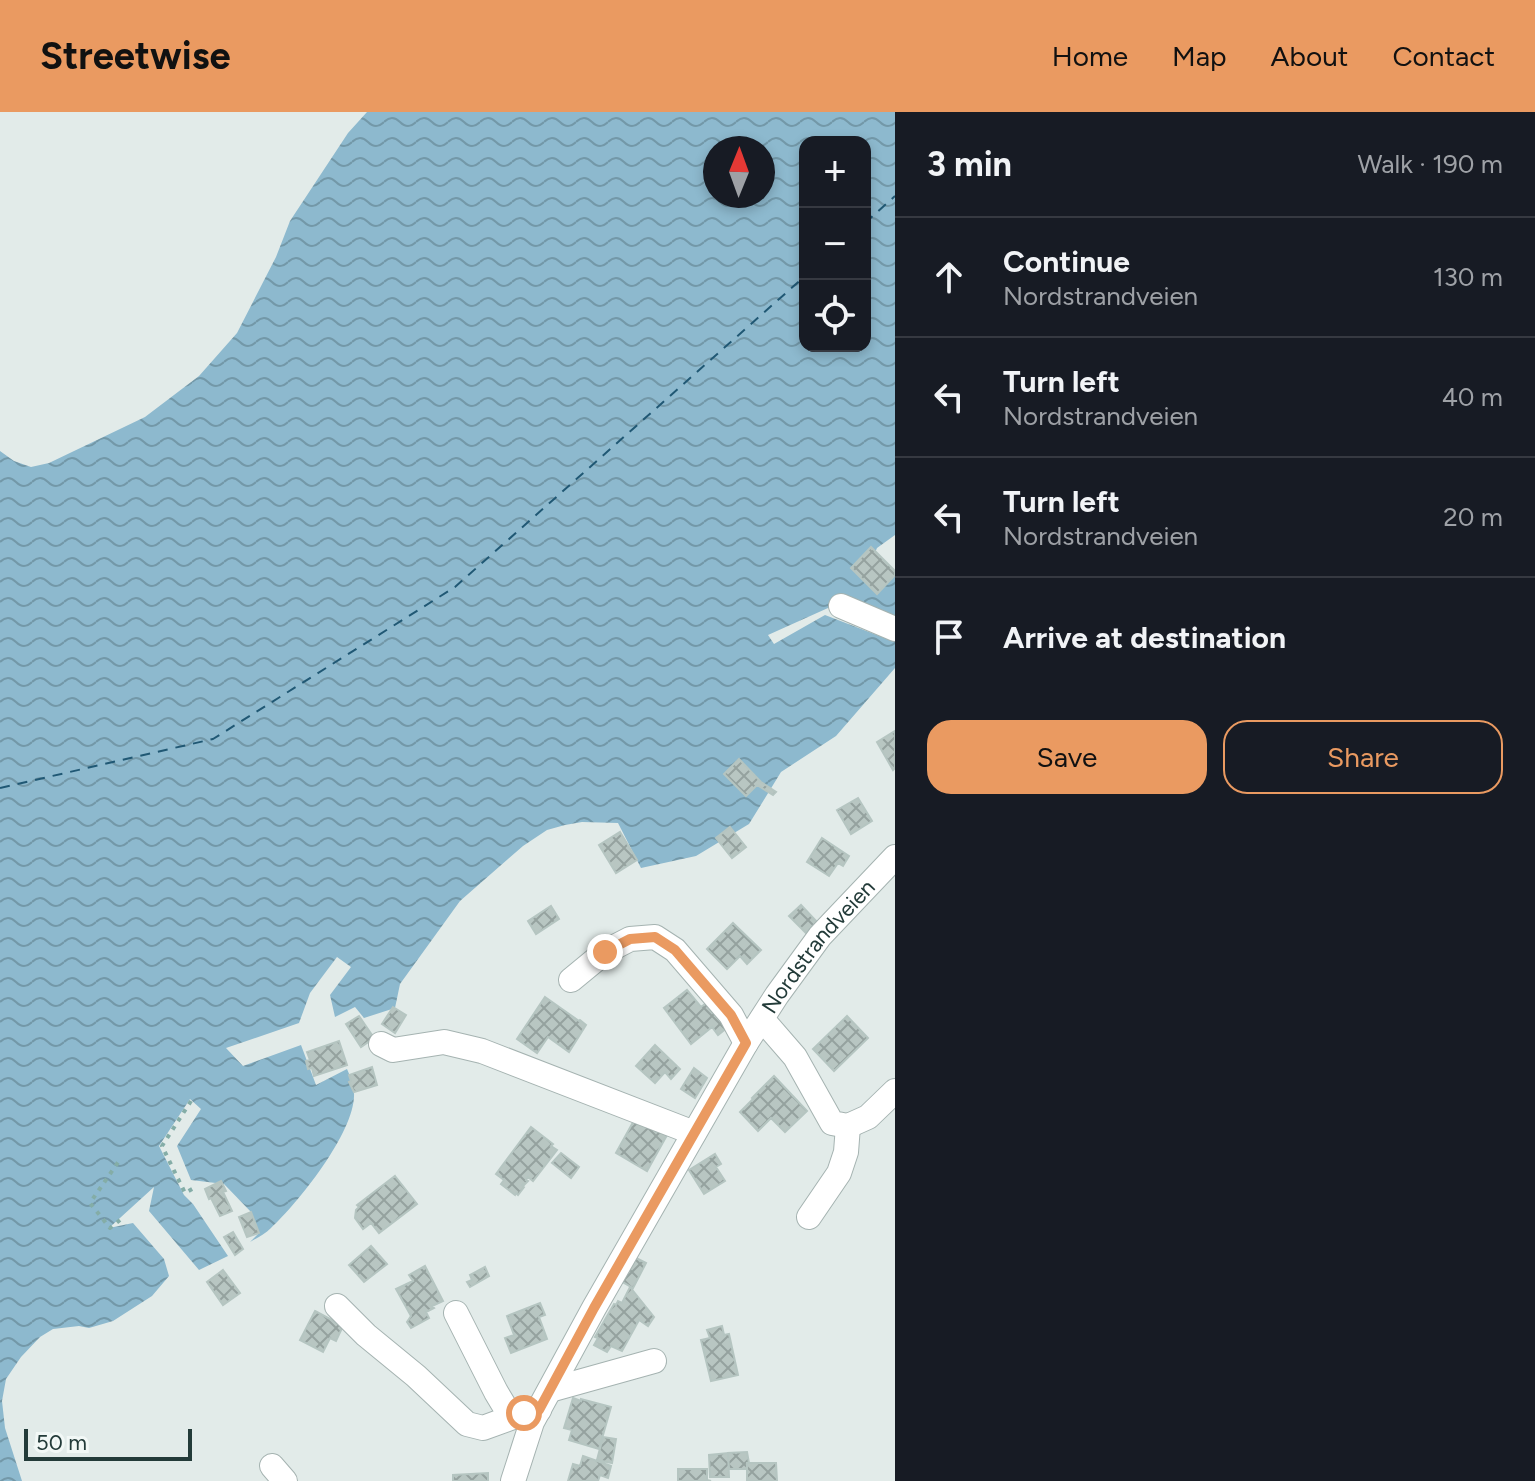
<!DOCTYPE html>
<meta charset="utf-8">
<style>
:root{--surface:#171b24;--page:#20242c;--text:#f1f3f6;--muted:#9ea1a6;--line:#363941;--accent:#ea9a61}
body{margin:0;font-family:Figtree,sans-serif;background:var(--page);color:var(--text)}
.controls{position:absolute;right:24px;top:24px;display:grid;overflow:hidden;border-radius:16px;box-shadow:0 4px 12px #0003}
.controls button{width:72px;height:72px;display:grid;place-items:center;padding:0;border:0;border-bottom:2px solid var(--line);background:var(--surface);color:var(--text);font:40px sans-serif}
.compass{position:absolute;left:703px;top:24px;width:72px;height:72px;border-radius:50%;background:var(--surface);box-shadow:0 4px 12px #0003;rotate:1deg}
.scale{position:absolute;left:24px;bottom:20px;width:168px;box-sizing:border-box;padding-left:8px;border:4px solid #233b39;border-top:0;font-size:22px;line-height:28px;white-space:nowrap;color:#233b39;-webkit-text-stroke:6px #f2f8f6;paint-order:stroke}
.stop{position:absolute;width:24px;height:24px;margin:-18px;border:6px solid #ea9a61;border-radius:50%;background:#fff}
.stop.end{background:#ea9a61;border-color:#fff;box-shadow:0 2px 8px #0008}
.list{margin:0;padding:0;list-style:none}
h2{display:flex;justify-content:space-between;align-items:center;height:104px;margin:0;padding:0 32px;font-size:34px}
h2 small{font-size:26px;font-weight:400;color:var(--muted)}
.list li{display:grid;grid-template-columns:52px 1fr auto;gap:24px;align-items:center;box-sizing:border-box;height:120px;padding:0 32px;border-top:2px solid var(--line)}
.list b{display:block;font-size:30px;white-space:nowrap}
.list p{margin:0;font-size:26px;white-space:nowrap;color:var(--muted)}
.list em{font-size:26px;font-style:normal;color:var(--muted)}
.actions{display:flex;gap:16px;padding:24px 32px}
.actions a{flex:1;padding:18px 0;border:2px solid var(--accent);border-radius:24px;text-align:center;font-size:28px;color:var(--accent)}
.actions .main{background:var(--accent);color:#111}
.icon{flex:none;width:44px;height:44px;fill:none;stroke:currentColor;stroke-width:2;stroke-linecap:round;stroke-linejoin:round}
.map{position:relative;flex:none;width:895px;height:1369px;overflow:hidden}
header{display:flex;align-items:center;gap:48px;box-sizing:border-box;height:112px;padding:0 40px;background:var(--accent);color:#111}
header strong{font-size:38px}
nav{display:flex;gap:44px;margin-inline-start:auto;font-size:28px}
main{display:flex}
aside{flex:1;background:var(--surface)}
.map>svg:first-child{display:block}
.water{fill:url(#water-waves);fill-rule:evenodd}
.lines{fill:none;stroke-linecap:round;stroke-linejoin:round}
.ferry{stroke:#205874;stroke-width:2;stroke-dasharray:10 8;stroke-linecap:butt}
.building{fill:url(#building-cross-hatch);stroke:#b5c5c1;stroke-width:2}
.minor-casing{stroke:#a5b3b1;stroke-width:26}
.path{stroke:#84ada7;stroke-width:4;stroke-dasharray:4 6;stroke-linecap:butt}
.minor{stroke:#fff;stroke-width:24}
.route{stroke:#ea9a61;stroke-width:10}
.labels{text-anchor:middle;stroke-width:6;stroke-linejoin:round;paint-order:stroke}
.street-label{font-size:22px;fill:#233b39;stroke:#f2f8f6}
</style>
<header>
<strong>Streetwise</strong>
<nav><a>Home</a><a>Map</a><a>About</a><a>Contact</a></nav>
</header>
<main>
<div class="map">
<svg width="895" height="1369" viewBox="0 0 895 1369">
<defs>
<pattern id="water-waves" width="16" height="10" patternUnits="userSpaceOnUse" patternTransform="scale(2)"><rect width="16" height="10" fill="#8db9ce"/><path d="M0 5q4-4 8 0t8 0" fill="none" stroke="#7398a8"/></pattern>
<pattern id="building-cross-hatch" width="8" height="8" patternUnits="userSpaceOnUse" patternTransform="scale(2)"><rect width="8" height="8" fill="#b8c6c2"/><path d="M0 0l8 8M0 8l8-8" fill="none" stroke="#95a29f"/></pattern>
</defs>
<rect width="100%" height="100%" fill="#e2ebe9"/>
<path class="water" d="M367,0H895V423L877,436L874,443L895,459V516L894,517L828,496L768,523L774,532L825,503L895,530V556L836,624L781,660L749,712L696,744L641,756L618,711L582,710L565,713L547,718L523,734L460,789L400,872L395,896L364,906L355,895L335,905L330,883L351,855L337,845L310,881L299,911L226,936L243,954L301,933L316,973L347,957C350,964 354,973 354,981C356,1019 298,1091 271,1116C265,1122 257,1126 250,1130L259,1121L251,1100L224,1072L191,1068L177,1034L201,997L190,987L159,1034L184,1083L193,1092L228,1144L199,1158L149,1099L154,1075L109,1116L133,1111L164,1147L169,1164L152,1184L113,1209L89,1216L79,1214L53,1217L40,1225L21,1245L6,1267L2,1289L5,1316L22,1369H0V339L14,349L31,355L49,351L145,305L199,264L237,221L276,145L290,109L348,21ZM805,30H865V234H805ZM715,36H763V84H715Z"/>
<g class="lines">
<path class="ferry" d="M865,111L895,84
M0,676L213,627L455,475L805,164"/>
</g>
<path class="building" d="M871,435L895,459V463L877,482L851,456Z
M895,619V656L893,658L877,630Z
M739,647L761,670L776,680L773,683L757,673L746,684L724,662Z
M858,686L872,709L851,722L837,698Z
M730,715L746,735L732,746L716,726Z
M620,720L637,748L616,761L599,733Z
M822,726L849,744L843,754L838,751L829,764L807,750Z
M801,793L817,810L806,821L789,804Z
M551,794L559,807L536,822L528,809Z
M733,811L761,838L747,852L740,844L727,857L707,837Z
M687,878L701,895L709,889L728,915L718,923L712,915L691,932L664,896Z
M545,885L579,909L580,908L586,913L569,940L548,925L537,941L517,927Z
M393,895L406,903L395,921L382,912Z
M359,904L374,926L361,935L346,912Z
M847,904L868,926L834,959L813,937Z
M339,929L347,953L314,964L312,956L308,957L306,949L310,948L307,940Z
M655,933L680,957L671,967L665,960L655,971L636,954Z
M372,955L377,973L354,980L349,970L351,969L349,963Z
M694,956L707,966L695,986L681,977Z
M774,964L807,999L785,1020L771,1006L758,1019L740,1000L753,987L752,986Z
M636,1005L667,1023L647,1059L616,1041Z
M531,1015L553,1032L551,1034L557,1038L533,1069L528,1065L526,1068L528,1069L524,1073L523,1072L522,1073L524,1075L518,1083L516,1081L515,1083L501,1072L504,1068L496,1062Z
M561,1041L579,1055L571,1066L552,1051Z
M715,1042L721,1052L716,1055L725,1069L704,1082L689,1058Z
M395,1064L417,1092L379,1121L371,1111L363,1117L355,1106L356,1098L359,1095L357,1093Z
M221,1069L226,1079L223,1080L232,1099L220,1104L211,1086L209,1087L205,1077Z
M251,1100L259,1121L247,1125L239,1105Z
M233,1120L243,1137L235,1143L224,1125Z
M371,1134L387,1152L364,1170L349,1153Z
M634,1145L646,1151L633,1176L621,1169Z
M425,1154L443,1189L432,1194L434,1196L426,1200L429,1206L411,1216L407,1210L411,1204L396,1177L413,1169L409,1163Z
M485,1155L489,1164L470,1175L467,1170L472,1168L470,1163Z
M223,1158L240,1181L223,1193L207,1170Z
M630,1175L654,1205L648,1214L639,1208L622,1239L611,1234L607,1240L594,1233L598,1226L595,1225L614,1192L616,1193L618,1189L622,1191Z
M540,1191L545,1203L539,1205L547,1227L511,1241L505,1226L514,1223L507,1204Z
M315,1199L343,1214L336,1229L330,1226L323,1240L300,1228Z
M722,1214L724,1223L729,1222L738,1263L711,1269L701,1228L710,1226L707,1218Z
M573,1286L581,1289V1287L611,1295L599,1337L569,1328L572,1318L564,1316Z
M603,1325L616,1327L612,1351L597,1348Z
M747,1340L749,1351H747V1357H729L728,1341Z
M728,1341L729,1365H710L709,1343Z
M583,1344L611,1354L608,1366L600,1363L598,1369H568L573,1352L580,1354Z
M747,1351H776L777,1369H747Z
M678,1357H707V1368L711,1369H678Z
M488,1361V1369H453V1363Z"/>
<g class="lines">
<g class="minor-casing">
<g id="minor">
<path d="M841,494L895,517"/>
<path d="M571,868L605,840L630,827L655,825L675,838L731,903L746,931"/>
<path d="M762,907L795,945L832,1011L848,1014L868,1005L895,979"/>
<path d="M381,932L393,938L444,930L482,939L694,1021"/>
<path d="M809,1105L839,1061L846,1040L848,1014"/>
<path d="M337,1194L366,1223L416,1264L467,1312L483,1316L524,1301L539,1298"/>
<path d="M456,1201L496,1280L511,1305"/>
<path d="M550,1278L654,1249"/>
<path d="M272,1354L285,1369"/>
<path id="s1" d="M513,1369L532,1310L594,1196L746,931L777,883L820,824L895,745"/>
</g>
</g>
<path class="path" d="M191,989L162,1034L185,1081L196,1075
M120,1108L110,1116L90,1091L121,1046"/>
<use href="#minor" class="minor"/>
</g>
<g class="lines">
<path class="route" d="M524,1301L539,1298L594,1196L746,931L731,903L675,838L655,825L630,827L605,840"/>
</g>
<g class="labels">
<g class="street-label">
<text dy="8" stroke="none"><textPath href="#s1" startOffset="618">Nordstrandveien</textPath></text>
</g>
</g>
</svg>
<div class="controls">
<button>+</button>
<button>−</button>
<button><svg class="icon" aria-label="locate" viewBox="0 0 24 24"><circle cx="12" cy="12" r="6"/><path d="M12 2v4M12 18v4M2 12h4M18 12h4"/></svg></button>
</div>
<svg class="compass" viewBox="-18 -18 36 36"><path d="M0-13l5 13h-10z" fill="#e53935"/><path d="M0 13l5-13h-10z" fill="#9ea1a6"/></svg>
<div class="scale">50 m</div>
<div class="stop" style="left:524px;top:1301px"></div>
<div class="stop end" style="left:605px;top:840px"></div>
</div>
<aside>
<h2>3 min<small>Walk · 190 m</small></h2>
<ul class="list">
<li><svg class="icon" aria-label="ahead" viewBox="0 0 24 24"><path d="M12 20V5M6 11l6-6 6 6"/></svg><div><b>Continue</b><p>Nordstrandveien</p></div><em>130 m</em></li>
<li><svg class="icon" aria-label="left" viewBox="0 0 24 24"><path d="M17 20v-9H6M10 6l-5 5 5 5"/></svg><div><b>Turn left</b><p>Nordstrandveien</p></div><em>40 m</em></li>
<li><svg class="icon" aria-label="left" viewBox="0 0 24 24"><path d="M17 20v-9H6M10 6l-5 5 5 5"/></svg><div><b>Turn left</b><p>Nordstrandveien</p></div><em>20 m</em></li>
<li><svg class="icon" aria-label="arrive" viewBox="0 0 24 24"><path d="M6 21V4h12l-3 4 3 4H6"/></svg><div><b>Arrive at destination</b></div></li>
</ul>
<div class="actions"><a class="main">Save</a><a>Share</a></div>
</aside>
</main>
